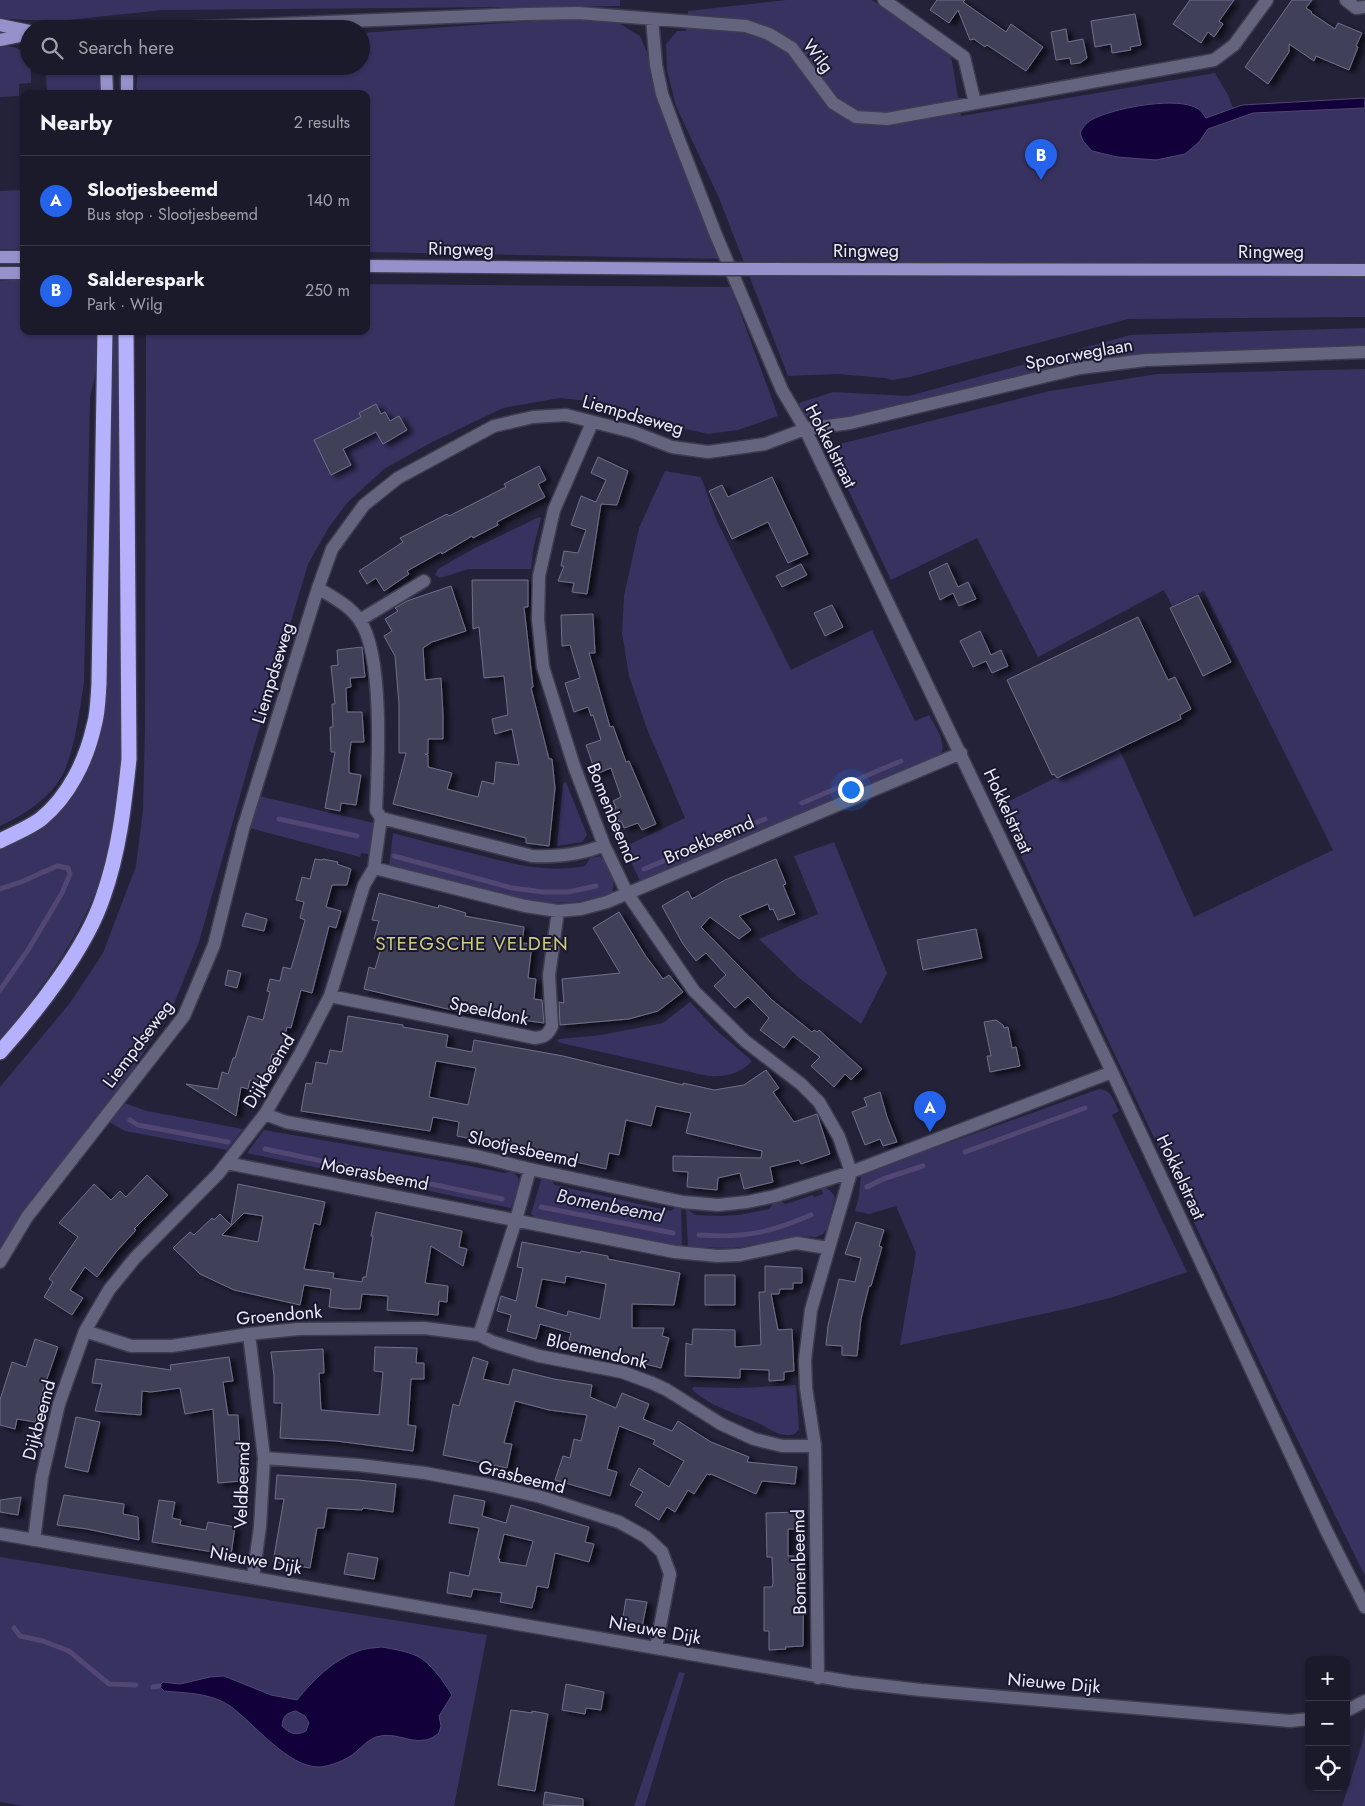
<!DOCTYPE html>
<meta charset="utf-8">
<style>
:root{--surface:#1a1a2b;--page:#232333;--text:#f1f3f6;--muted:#9fa1a9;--line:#383847;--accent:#2563eb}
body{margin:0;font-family:Jost,sans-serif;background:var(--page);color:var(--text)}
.controls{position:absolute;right:15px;bottom:15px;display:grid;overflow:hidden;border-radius:10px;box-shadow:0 1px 4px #0004}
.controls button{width:45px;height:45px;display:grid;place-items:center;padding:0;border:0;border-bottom:1px solid var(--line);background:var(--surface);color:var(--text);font:25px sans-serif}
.you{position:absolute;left:850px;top:789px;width:18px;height:18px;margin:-12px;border:4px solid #fff;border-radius:50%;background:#1a73e8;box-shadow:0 0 0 8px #1a73e833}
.badge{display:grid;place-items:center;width:32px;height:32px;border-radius:50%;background:var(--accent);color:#fff;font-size:16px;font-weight:700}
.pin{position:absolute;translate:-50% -41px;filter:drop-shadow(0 1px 2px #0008)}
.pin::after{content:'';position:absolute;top:26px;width:18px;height:15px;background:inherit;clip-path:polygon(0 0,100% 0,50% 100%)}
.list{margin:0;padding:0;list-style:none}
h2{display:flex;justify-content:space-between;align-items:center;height:65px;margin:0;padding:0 20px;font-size:21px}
h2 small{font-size:16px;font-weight:400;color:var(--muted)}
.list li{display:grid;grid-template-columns:32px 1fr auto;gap:15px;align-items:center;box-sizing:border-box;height:90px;padding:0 20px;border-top:1px solid var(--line)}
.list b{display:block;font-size:19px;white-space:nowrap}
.list p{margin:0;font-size:16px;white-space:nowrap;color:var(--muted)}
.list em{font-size:16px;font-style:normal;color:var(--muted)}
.icon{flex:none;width:28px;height:28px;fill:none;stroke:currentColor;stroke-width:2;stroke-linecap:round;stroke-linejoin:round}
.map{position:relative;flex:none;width:1365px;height:1806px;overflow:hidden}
.search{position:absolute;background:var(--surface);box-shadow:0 1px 4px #0004;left:20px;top:20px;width:350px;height:55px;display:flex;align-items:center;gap:12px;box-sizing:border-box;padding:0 18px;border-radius:28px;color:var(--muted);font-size:19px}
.panel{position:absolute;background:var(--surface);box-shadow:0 1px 4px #0004;left:20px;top:90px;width:350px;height:245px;border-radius:10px}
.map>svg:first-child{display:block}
.green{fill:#373260}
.water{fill:#110039;stroke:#524673;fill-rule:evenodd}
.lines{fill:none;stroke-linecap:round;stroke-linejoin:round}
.stream{stroke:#524673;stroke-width:5}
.building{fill:#414059;stroke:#706f8b;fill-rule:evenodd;filter:url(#shadow)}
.minor-casing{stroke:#3e3c4f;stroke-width:15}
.major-casing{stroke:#3e3c4f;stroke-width:15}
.highway-casing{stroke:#3e3c4f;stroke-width:18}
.minor{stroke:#65647f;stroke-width:12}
.major{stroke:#9592cb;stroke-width:12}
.highway{stroke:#b5b1fd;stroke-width:15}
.major-bridge-casing{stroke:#3e3c4f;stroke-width:15;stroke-linecap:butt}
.major-bridge{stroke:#9592cb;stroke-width:12}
.labels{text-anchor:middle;stroke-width:4;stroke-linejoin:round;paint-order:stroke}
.street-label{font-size:18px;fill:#ebebfb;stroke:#1a182e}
.neighbourhood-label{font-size:19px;letter-spacing:1px;fill:#d1cd7f;stroke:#1a182e}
.water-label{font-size:19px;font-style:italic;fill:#dddcf3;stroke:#1a182e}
</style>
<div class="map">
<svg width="1365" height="1806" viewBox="0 0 1365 1806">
<defs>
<filter id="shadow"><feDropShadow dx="5.5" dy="3" stdDeviation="2.5" flood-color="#0009"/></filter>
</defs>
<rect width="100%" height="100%" fill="#232239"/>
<path class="green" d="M0,0H620V6L162,10L69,20H24L0,18Z
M786,0H872L951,55L961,116L1215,73L1228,95L1233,108L1231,109L1365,104V317L1128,319L910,377L892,380L885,378L837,374L788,376L719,198L676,106L667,70L666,44L677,31H686L688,11Z
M561,19L617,22L640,36L647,52L652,78L668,132L721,259L366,252V94H136L138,66H361V33Z
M0,46C14,45 29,50 29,66H31V83L19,84V96L0,97Z
M48,66H99L102,74V94H47L46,75Z
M24,190V249H0V191Z
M24,279V331H98L97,367L90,397L84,682C80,709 75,747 64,772C52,797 24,815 0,826V281Z
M366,284L731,287L778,416L738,430L708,434L662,424L597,402L560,398L503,408L432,442L384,469L348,502L329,527L308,564L252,753L199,942L173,1006L118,1093L0,1254V1087L70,1003L103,953L136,866L143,810L145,728L146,331H366Z
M1365,328V348L1146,356L909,405L807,424L799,403L833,392L909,396L1130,335Z
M119,334L124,758C119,794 115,831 105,866C84,934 43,986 0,1041V849L23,837L92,756L111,335Z
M1365,369V1576L1277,1398L998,807L1118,746L1194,917L1333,850L1204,591L1172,606L1164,590L1038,657L977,538L891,580L828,447L1050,391L1157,374Z
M665,471L701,477L716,519L791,670L872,630L915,721L929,715C935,727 949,744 939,758L641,883L624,847L685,818L647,729L629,676L622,633L624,596L639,528Z
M539,517L541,518L533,550L531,569H469L440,578L435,575L438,569L473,549Z
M566,782L587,835L582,842L557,846L563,783Z
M259,796L374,823L369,854L361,853L360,857L249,828Z
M393,833C419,840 445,847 471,853C509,863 546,874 585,866L590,858L600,856C608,865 619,884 610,895C584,902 564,904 537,902L389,866Z
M834,842L887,973L861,1024L799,978L759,939L818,914L794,856Z
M690,1002L715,1029L752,1061C740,1074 725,1077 708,1076L561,1043L557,1041L559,1039L601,1035L663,1023Z
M1099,1089C1111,1089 1114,1101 1119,1111L1112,1115L1187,1272L1113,1297L1070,1308L900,1345L916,1253L896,1206L869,1214L855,1211L859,1196L861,1174Z
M124,1103L147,1111L243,1129L227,1150L125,1131L109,1122Z
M264,1130L449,1162L505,1173L512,1171L518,1177L519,1184L511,1208L247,1153Z
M542,1177H549L555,1185L670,1211L677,1207H681L682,1247L535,1217L531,1214Z
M820,1187C827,1187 832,1191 835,1198L827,1229L823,1234L816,1237L797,1236L772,1242L733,1248L688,1247L686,1208L695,1215L722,1216L739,1215L769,1209L774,1202L779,1201L786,1204L813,1195L814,1197L823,1194Z
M796,1385L799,1429C796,1434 792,1436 786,1435C775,1434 767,1427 758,1423C738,1414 706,1405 692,1389L694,1387L737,1388Z
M0,1557L487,1635L454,1806H23L0,1802Z
M679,1672L685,1673L645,1806H634Z
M1365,1727V1806H1342L1362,1744Z"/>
<path class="water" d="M1365,98V108L1253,113L1208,129L1199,142L1185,154L1156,160L1117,157L1092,151L1083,141L1080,133C1083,127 1088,121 1093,119C1115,108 1169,98 1192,106C1199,108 1202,112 1206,118L1242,105Z
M382,1647C393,1649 406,1651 417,1656C430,1662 444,1682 452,1695L439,1716L441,1726L439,1733C435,1736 429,1740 425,1740C408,1743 394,1731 376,1737C364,1742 359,1751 349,1757C341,1762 329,1766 320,1767C288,1768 254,1723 230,1706C211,1693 186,1693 164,1691L159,1686L163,1682L180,1684L210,1677L224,1676L271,1695L297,1700C313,1680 333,1660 358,1651C365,1648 374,1648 382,1647ZM296,1711L305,1716L309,1723L306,1731C296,1736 290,1734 282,1726C283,1716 286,1713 296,1711Z"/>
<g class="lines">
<path class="stream" d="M802,803L901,761
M279,819L357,836
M394,856L512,888L543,892H568L596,886
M644,869L765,819
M0,889L21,882L57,866L68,868L70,874L62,893L28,950L0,990
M130,1120L138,1125L228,1142
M265,1149L502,1199
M965,1152L1085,1108
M867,1187L883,1179L923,1166
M541,1207L673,1233
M699,1235C745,1238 769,1233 811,1215
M14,1628L20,1636L43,1641L69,1651L109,1684L136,1685
M153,1687L159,1686"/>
</g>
<path class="building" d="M937,0H965L963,2L1006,32L1011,24L1043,47L1026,71L987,45L985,47L974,39L970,40L958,10L949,23L930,10Z
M1190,0H1234L1219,21L1223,24L1214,37L1208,32L1201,43L1173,24Z
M1292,0H1312L1306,8L1312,12L1311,13L1335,29L1338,23L1362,33L1356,46L1358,47L1349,70L1316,56L1314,61L1289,44V52L1268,84L1245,67Z
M1135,14L1141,45L1130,47L1131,50L1112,53L1111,44L1095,47L1091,21Z
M1066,29L1068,42L1083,39L1087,58L1080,63L1071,64L1070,58L1056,60L1051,32Z
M376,404L381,414L385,412L390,421L399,416L407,430L383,444L376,432L343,449L351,465L331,475L314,440L361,417L359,413Z
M598,457L628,471L617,505L601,504L587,594L572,592L574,583L558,581L564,566H561L564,551L578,553L586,530L571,525L581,496L596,502L606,480L591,473Z
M539,466L546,480L538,484L545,497L497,522L498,525L473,538L472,536L442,554L441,552L407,571L409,574L384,591L376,578L367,584L359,571L403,542L400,538L447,514L449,516L506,487L504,484Z
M772,477L808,554L788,563L768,522L732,539L709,491L722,485L728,497Z
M947,563L958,587L968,582L976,599L959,606L953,593L940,600L929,572Z
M801,564L807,575L782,587L776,576Z
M472,580H528V607H524L533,687L531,688L549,759H552L555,788L549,846L526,843V838L393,804L406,753H399V704L395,656L384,636L392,631L385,619L398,611L395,608L407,601L451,586L466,631L432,642L423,648L425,680L441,678L443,715V739H428V754H425L428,755V767L452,773L447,789L478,797L482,781L494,784L496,762L519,765L512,729L495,734L492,719L508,715L504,676L484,678L479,627L473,629Z
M1198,595L1231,662L1203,676L1170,608Z
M832,605L843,627L825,636L814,613Z
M593,614L595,653H589L610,727L613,726L626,762L629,761L656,824L642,830L638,823L624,828L621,821L619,822L614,809L616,808L613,801L621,797L611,768L596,774L586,745L601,740L593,715L591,716L588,707L574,712L565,683L580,678L570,645L562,646L561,615Z
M1138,617L1168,680L1175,677L1191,709L1180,715L1181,719L1057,778L1054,774L1052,775L1007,680Z
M980,631L991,655L1001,650L1008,666L992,673L986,661L973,667L960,641Z
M362,647L365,677L350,678L351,687L346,688L347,712H362L364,742H351L349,758V773L361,775L356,805L341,803L340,811L325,808L335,752H331L330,727H333L332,704H335L331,666L338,665L337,650Z
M315,859L322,860L323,859L338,862L337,864L351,869L347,885H332L326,907L341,911L336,928L329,926L312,993L301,990L291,1028L287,1027L280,1056L272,1054L265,1084L250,1080L248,1089L241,1087L236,1116L186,1084L218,1089L222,1072L228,1074L233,1058H235L248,1016L263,1020L270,992L267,991L270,979L280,981L283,967L291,969L305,920L300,918L304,902L296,900L302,877L310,879Z
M776,859L786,884L783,885L795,914L778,920L773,909L770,910L768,904L739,916L751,930L739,939L710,917L701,927L772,1000L812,1032L814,1030L817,1032L819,1030L862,1069L851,1080L845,1074L834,1087L811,1066L820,1057L793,1036L784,1048L760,1030L769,1018L748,997L735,1008L714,986L726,975L706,953L696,961L683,944L662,906L688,891L692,899L725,880Z
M379,893L438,908L439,905L466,913L465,916L524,927L522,943L532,944L528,978L536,979L534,999L542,1000L544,1023L460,1012L364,989L369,967L375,969L383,941L374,939L379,921L372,920Z
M619,912L645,955L663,979L669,975L683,992L658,1011L629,1019L560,1025L559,1002L564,1003L562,979L620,973L593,928Z
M246,913L267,919L264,931L242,926Z
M976,929L982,958L923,970L917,940Z
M228,970L241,973L237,988L225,985Z
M348,1016L403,1025V1027L448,1035L446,1047L472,1052L474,1040L563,1056L683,1085V1083L714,1090L744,1085L766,1070L779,1088L773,1092L794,1122L817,1114L830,1154L801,1164L799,1160L770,1167L773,1182L744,1189L740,1173L718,1178L717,1190L687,1187L688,1172L673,1171V1156L761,1158L762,1151L686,1133L691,1113L656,1106L651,1126L626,1120L619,1155L609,1153L606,1169L538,1153L537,1156L525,1153V1150L457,1136L459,1122L433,1117L430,1131L301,1111L306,1083L312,1084L316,1062L327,1064L330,1050L342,1052ZM436,1061L476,1068L468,1105L429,1097Z
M996,1020L1003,1025L1004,1028L1008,1027L1012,1048L1016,1047L1020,1066L990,1072L987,1056H991L984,1022Z
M880,1092L887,1117L897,1142L883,1146L880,1139L865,1145L852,1112L867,1106L864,1098Z
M147,1175L168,1195L134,1229L136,1230L116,1252L97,1277L85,1267L70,1290L83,1298L72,1315L44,1297L53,1282L49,1279L78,1237L59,1223L94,1184L111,1200L120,1191L126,1197Z
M238,1184L325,1202L320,1225L314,1223L304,1269L334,1273L333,1278L362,1282L363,1277H366L373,1236H371L376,1212L462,1231L459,1247L467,1249L463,1266L431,1246L425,1283L448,1286L447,1302L439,1301L438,1315L407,1312L387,1310L388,1296L362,1294L360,1309H345L329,1307L331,1289L304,1285L300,1305L234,1290L200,1274L173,1248L190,1232L194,1235L212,1218L214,1220L220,1214L231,1225ZM244,1213L263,1216L258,1242L222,1235Z
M856,1222L884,1230L879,1246L882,1247L871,1286H869L861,1319L857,1356L842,1355V1346L826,1345L828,1326L839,1279L855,1282L861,1258L845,1254Z
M522,1242L580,1253L581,1251L608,1256V1259L680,1273L674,1305L632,1304V1328H664L662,1336L669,1338L661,1368L568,1344L571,1333L540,1324L536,1339L507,1331L511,1315L497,1311L501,1296L516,1301L523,1268L517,1267ZM566,1276L606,1284L600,1319L568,1311L567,1316L536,1307L542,1279L565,1283Z
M765,1266L802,1268V1283H793V1289H780L779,1294H771L778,1330L792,1329L794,1371L784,1372V1380L769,1381V1370L740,1369V1378L685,1376L686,1343L692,1345L693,1329L735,1330V1347L761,1345L759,1292H765Z
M705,1275H735V1305H705Z
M35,1339L58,1347L47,1379L46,1378L35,1422L17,1419L15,1429L0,1425V1400L12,1362L26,1367Z
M375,1347L417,1348L416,1363H424V1379H411L408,1425L416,1426L413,1451L336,1441L280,1438L282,1403H274V1376L271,1352L323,1349L324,1373H319L321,1410L379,1415L383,1372L374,1371Z
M229,1357L233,1381L223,1382L228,1415H238L242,1481L218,1483L213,1409L185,1414L180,1388L151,1392L142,1391L141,1415L95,1411L102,1384L92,1383L96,1359L171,1370L170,1365Z
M473,1357L488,1362L483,1379L509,1385L513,1369L554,1379L592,1385L590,1397L616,1408L622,1393L649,1404L643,1419L672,1431L678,1421L711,1442L749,1457L747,1462L797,1467L795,1484L762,1481L756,1494L711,1474L710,1475L707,1474L694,1494L688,1490L675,1512L667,1507L659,1520L635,1505L643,1492L630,1485L639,1468L669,1487L684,1461L653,1444L655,1440L619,1426L607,1469L617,1472L610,1496L555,1480L563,1456L570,1458L574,1439L581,1441L587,1415L549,1410L515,1401L504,1443L512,1444L507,1468L443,1455L453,1404L459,1406Z
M76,1417L100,1422L88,1472L65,1467Z
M277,1475L358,1480L396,1484L393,1512L363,1508L362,1510L327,1508L324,1528H317L310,1568L273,1562L284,1499H275Z
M64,1495L124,1504L123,1514L138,1517L139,1540L87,1529L57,1525Z
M454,1495L485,1501L482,1516L506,1523L511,1505L589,1527L585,1542L594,1544L589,1562L555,1553L548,1588L537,1586L534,1602H533L532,1608L500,1602L502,1593L473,1589L471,1597L447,1593L450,1572L469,1576L479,1528L449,1523ZM504,1534L533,1541L526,1566L499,1562L500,1559H498Z
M21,1497L18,1515L0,1512V1500Z
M159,1500L175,1502L172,1518L181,1520L180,1525L206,1530L208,1522L235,1527L231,1555L152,1542Z
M800,1512V1529H788V1556H804L803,1646L785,1647L786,1649L769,1650V1631H764V1587H772L773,1583L772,1557H767L766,1513Z
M348,1553L378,1558L374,1579L344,1574Z
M626,1599L647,1602L642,1627L622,1623Z
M566,1684L604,1692L601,1710L586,1708L585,1714L562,1710Z
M511,1710L532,1713V1711L548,1714L535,1791L498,1785Z
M545,1792L583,1799V1806L543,1805Z"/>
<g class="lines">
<g class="minor-casing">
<path id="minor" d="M884,0L964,57L975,103
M1346,0L1356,8L1365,7
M652,19L656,65L662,94L679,140L716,235L782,390L805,429L1112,1072L1326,1530L1365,1607
M154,29L524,14L578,13L746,26L769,34L792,48L833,103L856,117L887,119L1214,60L1234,45L1267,0
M592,423L554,510L539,576L538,619L543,667L574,766L604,845L627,893L694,991L745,1041L801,1084L819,1102L839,1137L851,1172L811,1310L805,1360L806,1388L815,1446L818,1678
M360,620L424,581
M381,818L532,856C557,857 581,855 604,845
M374,868L525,906L558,911L581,909L607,902L961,753
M330,996L535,1038C544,1037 548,1035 552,1026L549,975L558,911
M265,1114L286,1122L477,1156L530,1169L683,1202L718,1205L747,1202L775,1196L851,1172L1112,1072
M227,1163L675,1252L718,1256L740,1255L796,1243L828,1248
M530,1169L516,1220L479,1335L493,1342L539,1356L622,1372L652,1383L667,1390L721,1424L754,1439L782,1446H815
M0,1262L27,1217L184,1016L214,945L243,829L318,588L332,549L364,505L398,478L494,426L533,417L566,415L633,432L672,447L708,452L765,444L805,429L850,423L1080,368L1146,360L1365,352
M85,1331L131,1346H172L249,1334L298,1329L424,1328L479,1335
M249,1334L264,1458L260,1527L253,1577
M264,1458L359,1465L425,1473L489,1485L541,1497L619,1522L646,1537L662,1552L670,1574L656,1648
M0,1534L851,1682L921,1690L1290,1721L1309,1719
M34,1540L42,1477L59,1404L85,1331L109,1290L135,1258L218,1174L265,1114L300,1054L330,996L364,885L374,868L381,818L376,810C378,767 384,655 360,621C351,606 332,597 318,588
M1346,1711L1365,1701"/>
</g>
<g class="major-casing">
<path id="major" d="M0,25L29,31
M0,40L29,34
M106,66L107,94
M127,94V66
M0,257H24
M366,266L720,269
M742,269L1365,270
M0,273H24"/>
</g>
<g class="highway-casing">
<path id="highway" d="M0,841C13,834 29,828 41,819C69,796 86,761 94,726C98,713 98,698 99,684L105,331
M0,1052C36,1012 86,949 103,897C119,852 124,806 129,759L126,331"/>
</g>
<use href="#minor" class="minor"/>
<use href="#major" class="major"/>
<use href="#highway" class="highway"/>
<g class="major-bridge-casing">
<path id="major-bridge" d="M720,269H742"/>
</g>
<use href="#major-bridge" class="major-bridge"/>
</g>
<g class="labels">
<g class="street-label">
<text transform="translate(818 56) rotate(52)" y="6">Wilg</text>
<text transform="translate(461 249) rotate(1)" y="6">Ringweg</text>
<text x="866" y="257">Ringweg</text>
<text x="1271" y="258">Ringweg</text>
<text transform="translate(1079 354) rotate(-10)" y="6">Spoorweglaan</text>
<text transform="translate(633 415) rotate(16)" y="6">Liempdseweg</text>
<text transform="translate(831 446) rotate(63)" y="6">Hokkelstraat</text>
<text transform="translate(273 673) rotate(-73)" y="6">Liempdseweg</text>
<text transform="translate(1008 811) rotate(65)" y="6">Hokkelstraat</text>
<text transform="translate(612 813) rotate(68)" y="6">Bomenbeemd</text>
<text transform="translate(709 840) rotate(-23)" y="6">Broekbeemd</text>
<text transform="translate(489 1011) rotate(12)" y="6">Speeldonk</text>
<text transform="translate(138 1044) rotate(-53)" y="6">Liempdseweg</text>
<text transform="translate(269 1071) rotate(-59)" y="6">Dijkbeemd</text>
<text transform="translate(523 1149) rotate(13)" y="6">Slootjesbeemd</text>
<text transform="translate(375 1174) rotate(11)" y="6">Moerasbeemd</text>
<text transform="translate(1181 1177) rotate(65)" y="6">Hokkelstraat</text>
<text transform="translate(279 1315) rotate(-5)" y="6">Groendonk</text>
<text transform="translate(597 1351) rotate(13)" y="6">Bloemendonk</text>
<text transform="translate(39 1420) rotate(-75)" y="6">Dijkbeemd</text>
<text transform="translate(522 1477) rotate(14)" y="6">Grasbeemd</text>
<text transform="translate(242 1485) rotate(-88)" y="6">Veldbeemd</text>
<text transform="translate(256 1560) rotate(10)" y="6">Nieuwe Dijk</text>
<text transform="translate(799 1562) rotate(-91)" y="6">Bomenbeemd</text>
<text transform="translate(655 1630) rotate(10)" y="6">Nieuwe Dijk</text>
<text transform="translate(1054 1683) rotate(5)" y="6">Nieuwe Dijk</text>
</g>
<g class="neighbourhood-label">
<text x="472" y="950">STEEGSCHE VELDEN</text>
</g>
<g class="water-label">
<text transform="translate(610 1205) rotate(11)" y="7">Bomenbeemd</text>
</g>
</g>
</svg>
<div class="controls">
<button>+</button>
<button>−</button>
<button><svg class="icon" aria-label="locate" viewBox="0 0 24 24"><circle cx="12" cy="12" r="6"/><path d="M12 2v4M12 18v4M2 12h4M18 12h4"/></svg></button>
</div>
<div class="you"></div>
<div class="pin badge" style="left:930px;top:1132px">A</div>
<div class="pin badge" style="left:1041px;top:180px">B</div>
<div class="search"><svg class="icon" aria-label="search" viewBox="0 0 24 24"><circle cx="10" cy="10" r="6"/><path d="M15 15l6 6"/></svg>Search here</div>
<section class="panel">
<h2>Nearby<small>2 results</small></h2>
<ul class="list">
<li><span class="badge">A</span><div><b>Slootjesbeemd</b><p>Bus stop · Slootjesbeemd</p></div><em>140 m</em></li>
<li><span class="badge">B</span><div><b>Salderespark</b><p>Park · Wilg</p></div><em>250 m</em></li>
</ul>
</section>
</div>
